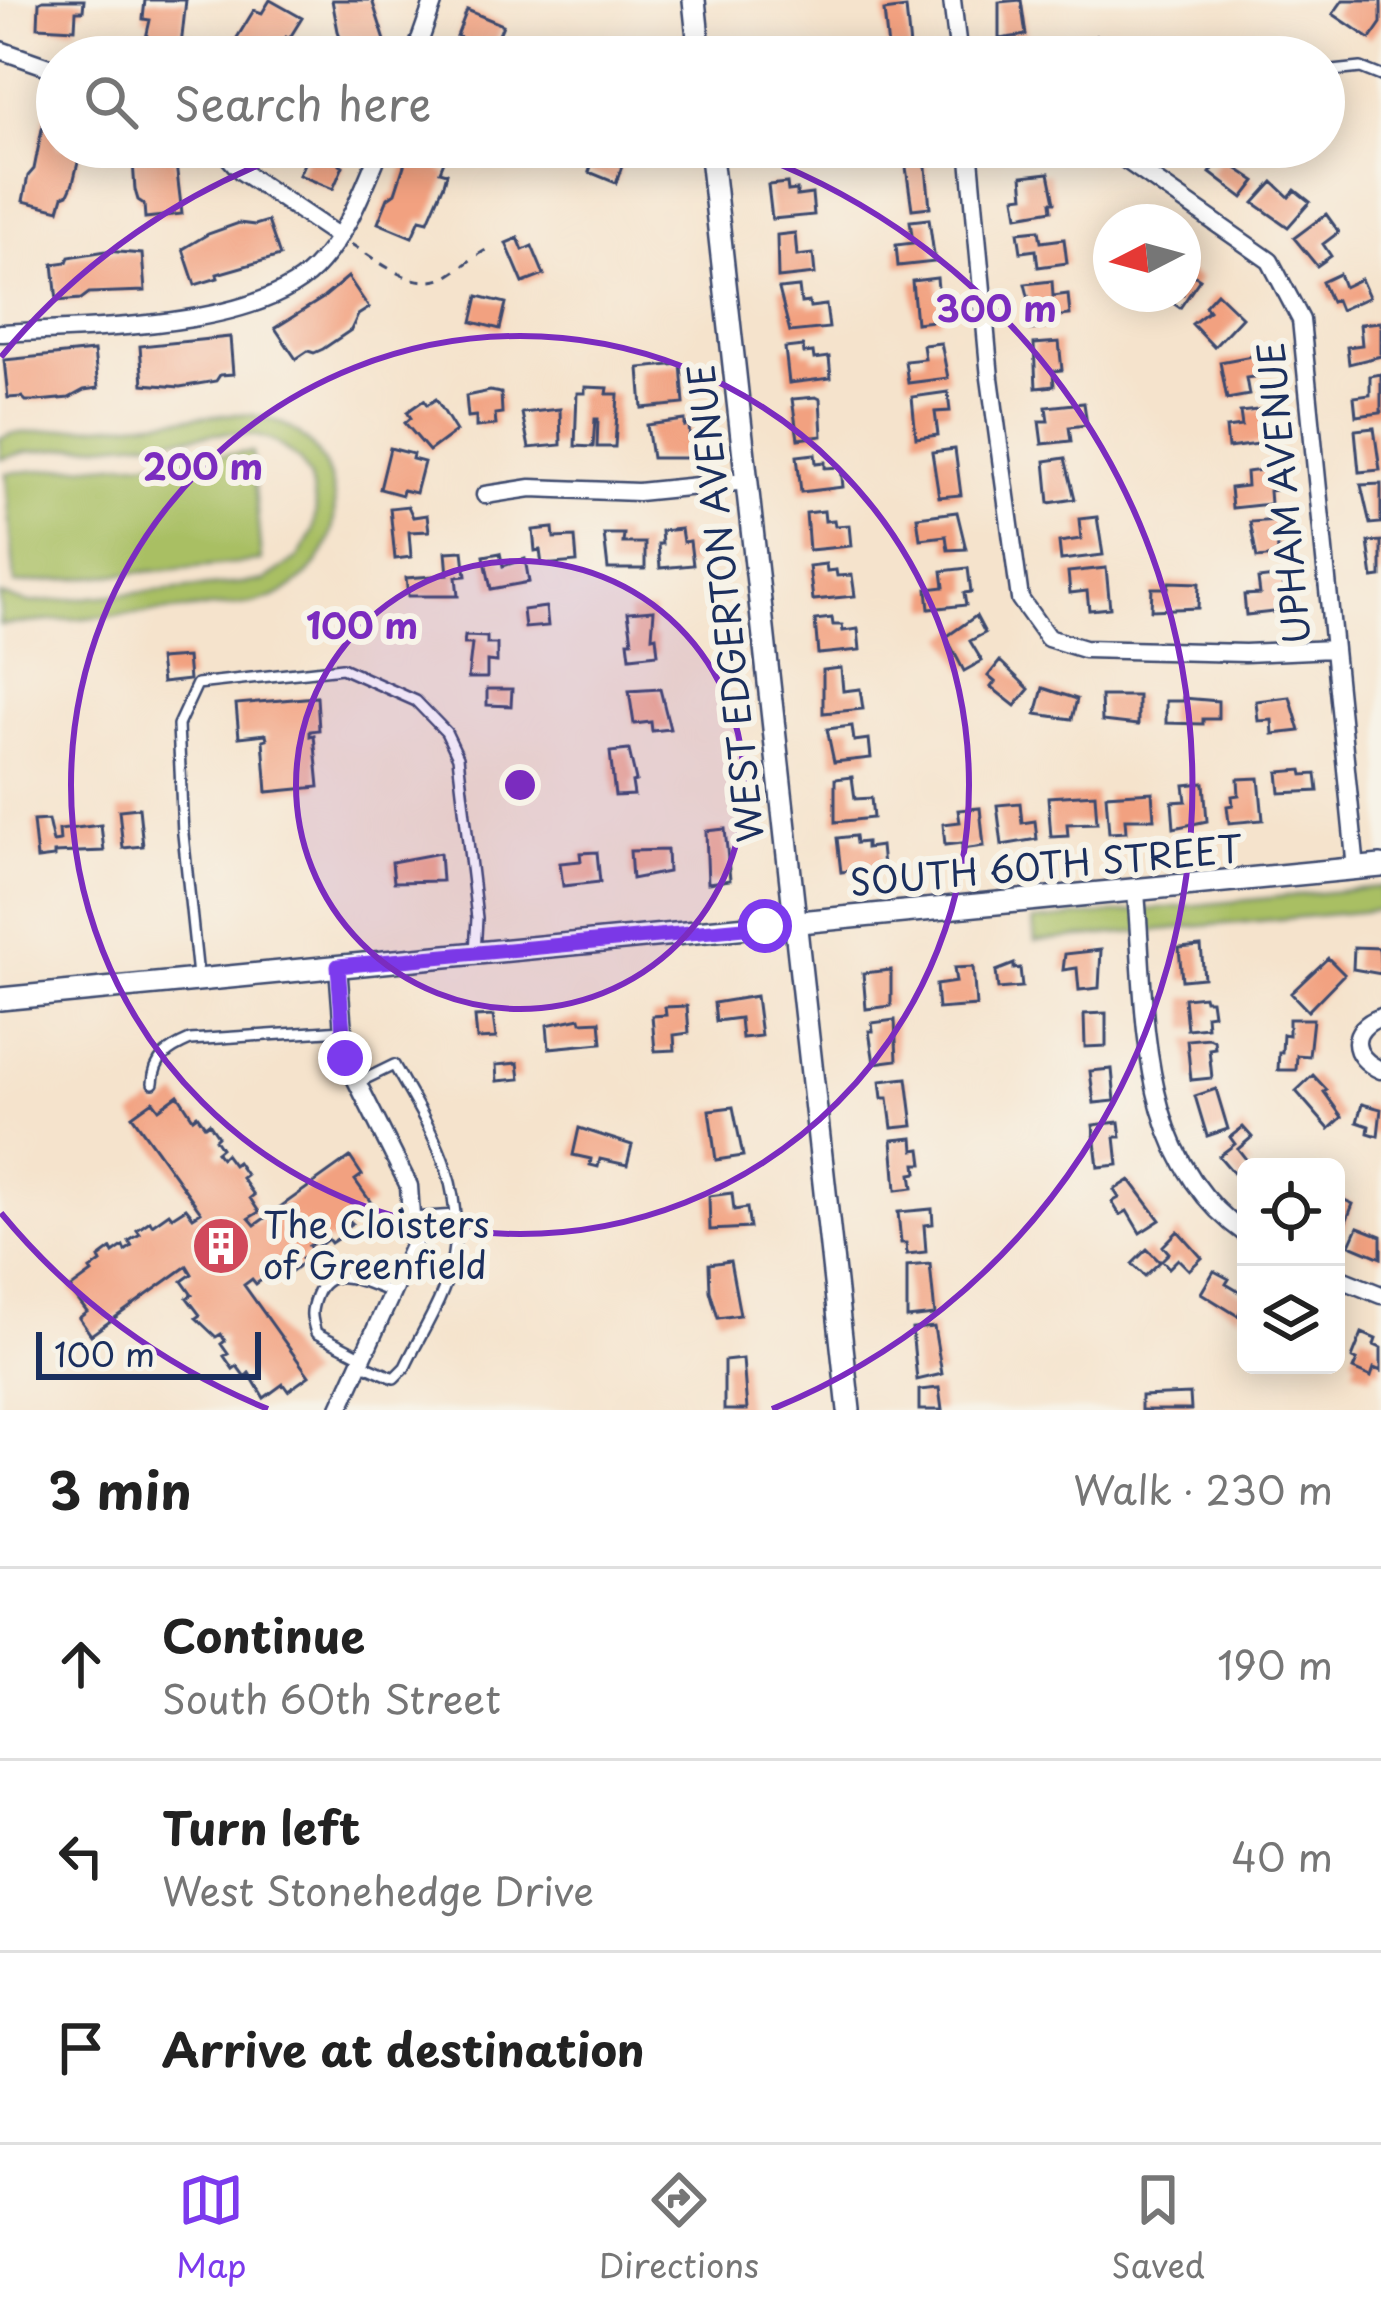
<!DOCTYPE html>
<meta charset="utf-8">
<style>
:root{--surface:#fff;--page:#f2f2f2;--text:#222;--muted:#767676;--line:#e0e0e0;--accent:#7c3aed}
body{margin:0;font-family:"Playpen Sans",sans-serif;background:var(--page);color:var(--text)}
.controls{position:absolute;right:36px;bottom:36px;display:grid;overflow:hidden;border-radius:18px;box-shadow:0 6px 30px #0003}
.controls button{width:108px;height:108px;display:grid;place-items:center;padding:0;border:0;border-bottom:3px solid var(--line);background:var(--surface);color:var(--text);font:60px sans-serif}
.compass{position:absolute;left:1093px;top:204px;width:108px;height:108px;border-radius:50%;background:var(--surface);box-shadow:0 6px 30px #0003;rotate:264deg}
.scale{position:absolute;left:36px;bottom:30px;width:225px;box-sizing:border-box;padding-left:12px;border:6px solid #1b2f5e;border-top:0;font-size:33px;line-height:42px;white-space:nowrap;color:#1b2f5e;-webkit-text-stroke:9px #f7f3e8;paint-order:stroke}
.stop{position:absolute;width:36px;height:36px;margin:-27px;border:9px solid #7c3aed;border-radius:50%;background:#fff}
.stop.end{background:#7c3aed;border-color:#fff;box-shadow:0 3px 12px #0008}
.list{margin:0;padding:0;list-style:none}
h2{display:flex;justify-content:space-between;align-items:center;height:156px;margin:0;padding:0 48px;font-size:51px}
h2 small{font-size:39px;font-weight:400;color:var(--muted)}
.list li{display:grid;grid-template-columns:78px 1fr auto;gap:36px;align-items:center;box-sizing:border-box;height:192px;padding:0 48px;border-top:3px solid var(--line)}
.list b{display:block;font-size:45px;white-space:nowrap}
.list p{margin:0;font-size:39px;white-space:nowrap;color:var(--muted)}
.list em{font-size:39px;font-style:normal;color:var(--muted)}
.icon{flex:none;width:66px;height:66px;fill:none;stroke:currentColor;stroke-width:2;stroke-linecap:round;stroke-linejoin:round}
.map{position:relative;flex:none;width:1381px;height:1410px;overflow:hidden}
.search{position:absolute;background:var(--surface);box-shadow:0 6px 30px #0003;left:36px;right:36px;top:36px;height:132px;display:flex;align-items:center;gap:30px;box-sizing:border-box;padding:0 42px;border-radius:66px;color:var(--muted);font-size:45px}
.sheet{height:732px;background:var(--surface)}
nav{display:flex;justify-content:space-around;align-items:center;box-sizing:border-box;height:168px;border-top:3px solid var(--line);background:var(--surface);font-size:33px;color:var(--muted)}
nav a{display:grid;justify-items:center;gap:6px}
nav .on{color:var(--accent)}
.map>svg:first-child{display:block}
.green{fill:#a9bf63;stroke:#627760;stroke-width:3}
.building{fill:#f2a180}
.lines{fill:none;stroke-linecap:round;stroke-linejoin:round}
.service-casing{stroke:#3c4a6e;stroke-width:14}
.minor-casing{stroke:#3c4a6e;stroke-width:21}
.tertiary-casing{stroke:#3c4a6e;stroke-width:26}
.path{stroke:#3c4a6e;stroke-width:3;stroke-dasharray:9 9;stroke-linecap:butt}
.service{stroke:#fff;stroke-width:9}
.minor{stroke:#fff;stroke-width:16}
.tertiary{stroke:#fff;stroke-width:21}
.route{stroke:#7c3aed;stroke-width:15}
.ring{fill:none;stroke:#7b2cbf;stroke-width:6}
.labels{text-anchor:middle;stroke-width:12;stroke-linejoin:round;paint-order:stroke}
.street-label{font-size:36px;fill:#1b2f5e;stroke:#f7f3e8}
.poi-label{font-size:36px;fill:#1b2f5e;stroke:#f7f3e8;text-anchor:start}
.centre{fill:#7b2cbf;stroke:#f7f3e8;stroke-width:6}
.ring-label{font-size:36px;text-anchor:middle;font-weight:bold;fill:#7b2cbf;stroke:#f7f3e8;stroke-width:12;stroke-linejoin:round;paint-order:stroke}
</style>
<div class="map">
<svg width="1381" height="1410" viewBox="0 0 1381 1410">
<rect width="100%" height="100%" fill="#f7f3e8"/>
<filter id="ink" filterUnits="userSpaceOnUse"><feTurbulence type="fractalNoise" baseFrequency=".00833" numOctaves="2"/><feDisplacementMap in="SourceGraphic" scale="24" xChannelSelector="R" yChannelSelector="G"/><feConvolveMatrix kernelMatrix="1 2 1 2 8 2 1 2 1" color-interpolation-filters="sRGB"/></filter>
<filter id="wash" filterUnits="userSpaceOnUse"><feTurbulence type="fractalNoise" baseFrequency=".004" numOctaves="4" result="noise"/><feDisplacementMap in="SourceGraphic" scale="48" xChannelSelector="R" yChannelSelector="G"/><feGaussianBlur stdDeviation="2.7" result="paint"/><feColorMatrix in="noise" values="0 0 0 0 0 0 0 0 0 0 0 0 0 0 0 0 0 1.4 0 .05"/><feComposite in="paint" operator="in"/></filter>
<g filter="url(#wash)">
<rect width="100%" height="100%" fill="#f5e3cc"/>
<path class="green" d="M234,414C357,413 372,578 251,604L0,625V595L29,603L264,581L298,558L313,531L316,508L310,479L300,461L276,442L254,435L226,433L26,452L0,459V438L11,434Z
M252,452L261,561L15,584L6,473Z
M1381,887V910L1035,941L1033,921Z"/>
<g id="blocks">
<path class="building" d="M43,0H84L83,11H76L75,29L38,27L39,2Z
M145,0H186L181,46L146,38L150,20L143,19Z
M270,0L302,18L289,39L286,37L272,57L227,54L254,10L262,13Z
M332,0H372L388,50L353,57L349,40L342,42L338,31Z
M1021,0L1026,35L999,39V2Z
M1343,0H1381V23L1370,39L1333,14Z
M906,8L911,57H894L893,47L888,48L884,11Z
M467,10L503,25L496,42L501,44L496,57H454L460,37L457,36Z
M1096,36L1128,47L1125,57H1089Z
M45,114L57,117V147H80L81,150L73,183L68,194L63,196L59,210L23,201L28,176L34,169Z
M132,147H174L182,214L145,218L144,204L138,200L135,190Z
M302,147H345L340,164L343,166L333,189L299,175L306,159L300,156Z
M410,147H432L447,154L440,171L447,173L444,184L428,221L420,219L412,237L378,223L388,198L395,193Z
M595,155L622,166L616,183L589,172Z
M925,158L930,207L912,209L905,160Z
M1221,158L1256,181L1243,198L1210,173Z
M1049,173L1055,202H1051L1052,210L1018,216L1015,197L1024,196L1022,176Z
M1273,182L1289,197L1295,190L1310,202L1288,227L1254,203Z
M787,183L788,191L797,190V196L812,194L814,215L772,219L768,185Z
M1326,214L1339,232L1323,244L1331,256L1317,266L1294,238Z
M929,219L935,262L898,266L896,245L913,243L910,221Z
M268,221L280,256L217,274L218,278L195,285L183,249L208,234L239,223L255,225Z
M1039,230L1041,242L1064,239L1067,263L1038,267L1036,250L1021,252L1018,232Z
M795,233L797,256L813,254L815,274L778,278L777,235Z
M518,238L523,250L532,246L544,275L523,283L506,243Z
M106,251L142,254L145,291L89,293L81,299L57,301L53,264L67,262L69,257Z
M1183,261L1189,264V272L1200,279L1180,308L1160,294H1183Z
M1339,274L1344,287L1361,279L1369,297L1340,310L1336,300L1331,302L1322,282Z
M348,277L369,308L358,315L351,330L323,349L314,353L308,351L296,359L275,328L323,298Z
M937,278L941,320L916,323L912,281Z
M1052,281L1053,296L1068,294L1070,315L1051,317L1052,328L1030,330L1028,315H1033L1025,284Z
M799,287L801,303L809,302L810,307L826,305L829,328L790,332L779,289Z
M1217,293L1242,317L1214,347L1192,324L1209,311L1205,306Z
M478,296L506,303L500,329L472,322Z
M1381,322V356L1349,364L1347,347L1362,345L1360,324Z
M230,337L233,374L220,375L216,381L180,387L143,384L140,346Z
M1059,342L1062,370L1053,371L1054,386L1036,388L1034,344Z
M941,343L948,378L908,383L905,361L925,359L923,345Z
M803,346L804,353L813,352L814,359L829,357L831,378L789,383L785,348Z
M94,351L98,388L84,390L69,398L38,401H26L22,397L8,398L4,360Z
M1257,355L1260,376L1246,378L1249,395L1227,399L1220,362Z
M681,364L684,404L642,408L639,368Z
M1381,374V413L1356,416L1354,397L1370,395V376Z
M585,387L608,388L607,394H618L615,447H597L598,419H595L593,447L575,446L577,393H585Z
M490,391L501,393L502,413L495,414L496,425L476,427V416L468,417L466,396Z
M948,392L950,411L935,412L938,435L916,438L912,397Z
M816,397L820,399L822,436L798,439L792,399Z
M436,399L456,431L429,451L405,423L411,418L407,412L424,400L427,405Z
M1084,403L1087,425L1069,427L1071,441L1042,444L1039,421H1048L1046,407Z
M560,409L561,445L529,448L522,413Z
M1266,409V443L1228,448L1226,428L1242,426L1240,412Z
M685,420V426L689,425L691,458H652L647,425Z
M1374,428L1380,470L1359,472L1355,430Z
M390,448L413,454L412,459L424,462L416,493L403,490L402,495L380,489Z
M955,449L961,495L939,497L932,452Z
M815,454L816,463L825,462V468L841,467L843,487L801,492L797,456Z
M1065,458L1075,499L1049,503L1045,461Z
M1272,469L1275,490L1269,491L1270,504L1232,508L1230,488L1247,486L1246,472Z
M1381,484V523L1370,524L1361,485Z
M408,506L413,517L427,515L429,531L409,532L411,557L395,559L390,508Z
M824,511L825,521L834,520L835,526L849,525L851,546L809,550L806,513Z
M957,512L966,549L948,550L946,536L920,539L917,517Z
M1097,517L1103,555L1061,560L1059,542L1081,539L1079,519Z
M1277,520L1278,556L1257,558L1250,522Z
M553,528L554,538L575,537L577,562L542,565L540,550L535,551L533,530Z
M681,529L683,542L690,541L693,565L660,568L658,544H662L661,531Z
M604,534H624L623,543H645V569H608Z
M1381,541V577L1373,578L1368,542Z
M463,551L466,576L456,577L458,596H408L406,578L448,575L446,552Z
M500,553L503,566L525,559L529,582L491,589L484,556Z
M826,564L827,571L836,570L837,576L852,575L855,596L813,600L809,566Z
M968,568L971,592L964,593L966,605L929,609L927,589L944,587L942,571Z
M1106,568L1110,608L1089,610L1087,591L1070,593L1068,572Z
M1284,576L1283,611L1246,615L1244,595L1260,594L1258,579Z
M1169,582L1199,583L1198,608L1151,610L1152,588H1168Z
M546,607L548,626L525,628L523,610Z
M654,610L652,637L656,636L658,654L630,657L628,641H632L628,612Z
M976,616L985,633L970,641L982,661L964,671L946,637Z
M832,618L833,625H842L843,631L858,629L860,650L818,654L815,620Z
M465,636L487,637V644H497V662L487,661V678H468L472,644H464Z
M187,657L189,680L162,683L159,659Z
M1000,661L1029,689L1015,706L991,687L995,682L988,676Z
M841,668L843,691L860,689L863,709L823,713V670Z
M1043,688L1077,699L1072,719L1036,714Z
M487,689H512L511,706L487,705Z
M660,689L670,729L652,731L651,722L634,724L629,691Z
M1101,696H1138V725L1102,721Z
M317,697L319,730L310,731V736L314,735L319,787L267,792L263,740L267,739L266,734L239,737L236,704Z
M1290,697L1300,731L1273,734L1272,720L1258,721L1256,701Z
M1183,698L1218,701V719H1203V724L1166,723V701H1183Z
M852,726L854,741L869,739L871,758L834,762L827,729Z
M629,750L636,781L632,782L634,795L615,796L610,752Z
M1302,770L1303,775L1316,774L1318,791L1280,793L1278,772Z
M852,777L855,799L871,798L873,818L835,822V779Z
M1259,778L1263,820L1229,823L1227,806L1233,805L1232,796L1239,795L1238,779Z
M1204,783L1207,821L1174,828L1172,802L1186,801L1184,785Z
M1152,792L1154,819H1125L1126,832L1109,833L1106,795Z
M1095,794L1097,823L1067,824L1068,836L1051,837L1048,797Z
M1020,803L1022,823L1035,821L1037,839L1002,845L997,805Z
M139,808L143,846L123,848L119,810Z
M980,808L984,846L962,849V843L945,845L943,824L960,822L958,810Z
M48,820L53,842L60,841L59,830L101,825L104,851L54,853V857L37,859L33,821Z
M725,829L730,880L708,883L706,831Z
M855,836L856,843L866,842V848L881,846L883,867L841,872L837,838Z
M667,850L668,872L632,879L630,851Z
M597,852L600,882L563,886L560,863L581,861L580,853Z
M440,853L442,881L394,882L392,862Z
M1201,946L1204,978L1182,980L1179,948Z
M1354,947L1379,948L1381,974L1353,969Z
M1101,950L1099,988L1079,990L1077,968L1063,970L1065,954Z
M1328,958L1344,974L1308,1011L1291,993Z
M1014,964V969L1020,968L1022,987L998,989L996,971Z
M973,967L976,1006L938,1009L936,985L956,982L954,968Z
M891,970V1006L866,1009L863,973Z
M756,996L761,1036L742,1038L740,1018L716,1021L714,1003Z
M1204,996L1205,1000H1211L1213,1014L1206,1015L1207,1027L1187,1029L1184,998Z
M687,1006L689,1033L674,1035L675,1050L655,1051L652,1016L666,1015L665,1007Z
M1106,1013V1046L1085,1047L1084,1014Z
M493,1016L496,1038L477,1039L475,1017Z
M580,1018L581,1022L600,1021L602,1043L549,1048L547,1025Z
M1289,1019H1313L1309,1056L1297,1055L1296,1070H1278L1279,1052H1282L1283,1034L1289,1035Z
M895,1020L897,1060L874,1063L869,1031H873L872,1023Z
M1209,1038L1214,1040L1215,1048L1209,1049L1212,1078L1191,1080L1187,1040Z
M518,1063L520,1079L497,1081L496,1065Z
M1112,1069L1115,1101L1094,1103L1090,1071Z
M1313,1075L1327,1090L1324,1092L1342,1117L1329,1129L1296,1091Z
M907,1078L913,1126L892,1128L888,1098H882L880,1081Z
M1216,1089L1228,1129L1207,1136L1195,1096Z
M178,1095L193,1118L197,1115L205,1126L209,1123L218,1136L215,1139L221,1148L216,1152L221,1158L225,1154L233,1165L237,1162L246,1175L242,1178L254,1195L250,1198L259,1212L249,1218L255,1225L350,1157L362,1175L355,1180L372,1204L348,1219L352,1223L341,1231L343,1235L331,1243L328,1239L319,1246L316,1242L309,1246L313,1251L302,1259L304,1262L292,1271L289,1267L273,1279L270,1274L256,1284L252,1279L244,1285L309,1376L288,1391L283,1384L264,1398L249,1373L245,1377L237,1366L233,1369L224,1356L228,1354L221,1344L225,1341L221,1334L216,1337L196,1318L200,1315L187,1298L192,1295L182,1281L192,1274L187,1266L91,1335L79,1318L87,1312L70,1289L92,1273L90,1270L101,1262L99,1258L111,1249L113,1253L123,1246L125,1251L132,1246L129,1241L140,1234L137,1230L150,1221L152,1225L169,1213L172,1217L186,1208L193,1217L201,1212L132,1116L153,1101L159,1109Z
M1362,1104L1381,1109L1378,1136L1368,1133L1369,1126L1357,1122Z
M733,1107L743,1156L716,1160L709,1110Z
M1119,1122L1121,1137H1115L1118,1165L1098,1167L1093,1125Z
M1243,1127L1252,1137L1238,1149L1252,1167H1246L1243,1184L1219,1156L1235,1144L1230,1137Z
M579,1128L632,1145L627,1165L600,1159L598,1167L590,1165L591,1159L573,1155Z
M913,1138L914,1150L921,1149L923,1164H916L917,1173L911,1174L913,1188L896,1190L892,1140Z
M1130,1180L1160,1220L1140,1233L1127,1211L1120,1215L1112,1202L1119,1198L1114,1190Z
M732,1193L734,1210L747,1208L750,1228L710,1230L709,1196Z
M1336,1196L1353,1204L1336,1247Z
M932,1209L933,1224L924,1225L926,1252L907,1254L906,1243H901L898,1212Z
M1358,1227L1381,1236V1258L1350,1245Z
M1178,1231L1202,1258L1189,1270L1178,1259L1169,1268L1162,1260L1169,1253L1163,1246Z
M1147,1249L1160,1262L1145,1276L1132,1264Z
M730,1261L740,1315L718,1318L710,1291L709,1264Z
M930,1264L935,1315L907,1318V1266Z
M1214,1271L1229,1279L1226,1284L1246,1296L1238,1316L1201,1293Z
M934,1327L942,1374L917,1380L912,1329Z
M1362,1333L1376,1339L1374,1345L1381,1348V1371L1374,1368L1371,1377L1353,1369L1357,1360L1352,1358Z
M743,1359L747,1410H724V1361Z
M939,1388L942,1410H919V1390Z
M1190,1394L1191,1410H1141V1396Z"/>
</g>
</g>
<g filter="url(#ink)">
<use href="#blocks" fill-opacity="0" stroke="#3c4a6e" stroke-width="3"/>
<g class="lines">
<g class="service-casing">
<path id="service" d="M1333,71L1361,68L1381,76
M198,976L183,834L178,725L197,684L342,668L416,701L446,732L458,757L477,918L475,953
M153,1083C154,1058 169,1049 190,1040L343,1030
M357,1083L394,1065C432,1133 468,1184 451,1265C444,1299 420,1335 405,1367L394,1378L360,1363
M412,1218L455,1215
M363,1357L316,1333C311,1317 310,1312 316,1296C329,1261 366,1283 391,1292"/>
</g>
<g class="minor-casing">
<path id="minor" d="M952,0L959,57
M0,50L57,70
M414,57L434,0
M220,147L241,171L339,237
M969,147L990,378L1020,599L1048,638L1084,649L1245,653L1332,649
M1090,147L1123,158L1270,261L1301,320L1356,869
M0,333C84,328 253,330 314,269C347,235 363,190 381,147
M485,495L531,488L638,492L747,481
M1136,893C1147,1014 1135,1157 1246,1234
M338,966L345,1058L409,1186L413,1246L339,1410
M1381,1017C1348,1029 1350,1057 1381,1070
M1336,1277L1381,1295"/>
</g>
<g class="tertiary-casing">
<path id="tertiary" d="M694,0L700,57
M710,147L849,1410
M0,999L1381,866"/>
</g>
<path class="path" d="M351,244C378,260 415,294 448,276C462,268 472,257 488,249"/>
<use href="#service" class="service"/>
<use href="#minor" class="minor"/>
<use href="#tertiary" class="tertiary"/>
</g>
</g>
<g class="lines" filter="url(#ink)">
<path class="route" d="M345,1058L338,966L765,926"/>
</g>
<circle cx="520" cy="785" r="224" fill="#7b2cbf" fill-opacity=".12"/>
<g class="ring">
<circle cx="520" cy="785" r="224"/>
<circle cx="520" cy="785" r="449"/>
<path d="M268 1409A673 673 0 0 1 1 1213M1 357A673 673 0 0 1 301 149M739 149A673 673 0 0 1 772 1409"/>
</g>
<defs>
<g id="building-disc" transform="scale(3)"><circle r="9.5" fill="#d1495b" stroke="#f7f3e8"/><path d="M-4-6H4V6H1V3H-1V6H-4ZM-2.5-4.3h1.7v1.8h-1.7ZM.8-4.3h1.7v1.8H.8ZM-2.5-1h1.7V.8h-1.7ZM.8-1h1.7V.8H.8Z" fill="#fff"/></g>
</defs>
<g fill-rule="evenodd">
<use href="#building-disc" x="221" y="1246"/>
</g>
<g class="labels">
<g class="street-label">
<text transform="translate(1284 493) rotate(-95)" y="13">UPHAM AVENUE</text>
<text transform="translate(726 603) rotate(-96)" y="13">WEST EDGERTON AVENUE</text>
<text transform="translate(1046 866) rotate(-5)" y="13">SOUTH 60TH STREET</text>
</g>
<g class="poi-label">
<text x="263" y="1238">The Cloisters<tspan x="263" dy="41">of Greenfield</tspan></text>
</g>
</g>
<circle cx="520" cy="785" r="18" class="centre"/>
<g class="ring-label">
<text x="996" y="322">300 m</text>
<text x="203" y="480">200 m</text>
<text x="362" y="639">100 m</text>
</g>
</svg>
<div class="controls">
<button><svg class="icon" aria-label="locate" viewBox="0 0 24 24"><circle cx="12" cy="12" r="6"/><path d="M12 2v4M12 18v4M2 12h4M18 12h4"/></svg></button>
<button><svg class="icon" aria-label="layers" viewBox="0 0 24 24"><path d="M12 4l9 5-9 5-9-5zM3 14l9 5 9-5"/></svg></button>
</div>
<svg class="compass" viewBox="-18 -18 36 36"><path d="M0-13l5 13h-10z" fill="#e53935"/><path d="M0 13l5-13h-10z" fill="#767676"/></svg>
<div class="scale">100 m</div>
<div class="stop" style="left:765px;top:926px"></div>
<div class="stop end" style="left:345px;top:1058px"></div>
<div class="search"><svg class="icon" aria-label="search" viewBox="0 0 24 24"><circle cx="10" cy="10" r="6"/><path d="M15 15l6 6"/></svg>Search here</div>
</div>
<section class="sheet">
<h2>3 min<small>Walk · 230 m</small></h2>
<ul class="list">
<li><svg class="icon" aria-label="ahead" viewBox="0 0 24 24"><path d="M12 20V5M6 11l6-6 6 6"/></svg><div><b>Continue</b><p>South 60th Street</p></div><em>190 m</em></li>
<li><svg class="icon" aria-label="left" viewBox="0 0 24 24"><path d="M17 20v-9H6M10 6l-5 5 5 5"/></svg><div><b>Turn left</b><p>West Stonehedge Drive</p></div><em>40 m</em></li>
<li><svg class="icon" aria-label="arrive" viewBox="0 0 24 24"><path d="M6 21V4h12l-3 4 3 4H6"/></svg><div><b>Arrive at destination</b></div></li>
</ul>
</section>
<nav>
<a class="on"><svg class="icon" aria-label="map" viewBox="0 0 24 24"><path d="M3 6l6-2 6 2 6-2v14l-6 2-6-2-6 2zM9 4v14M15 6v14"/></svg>Map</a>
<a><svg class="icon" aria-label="directions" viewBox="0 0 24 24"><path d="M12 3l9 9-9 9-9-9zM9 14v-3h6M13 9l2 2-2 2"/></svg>Directions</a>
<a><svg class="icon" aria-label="saved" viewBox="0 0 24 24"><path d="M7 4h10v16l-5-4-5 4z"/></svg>Saved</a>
</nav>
